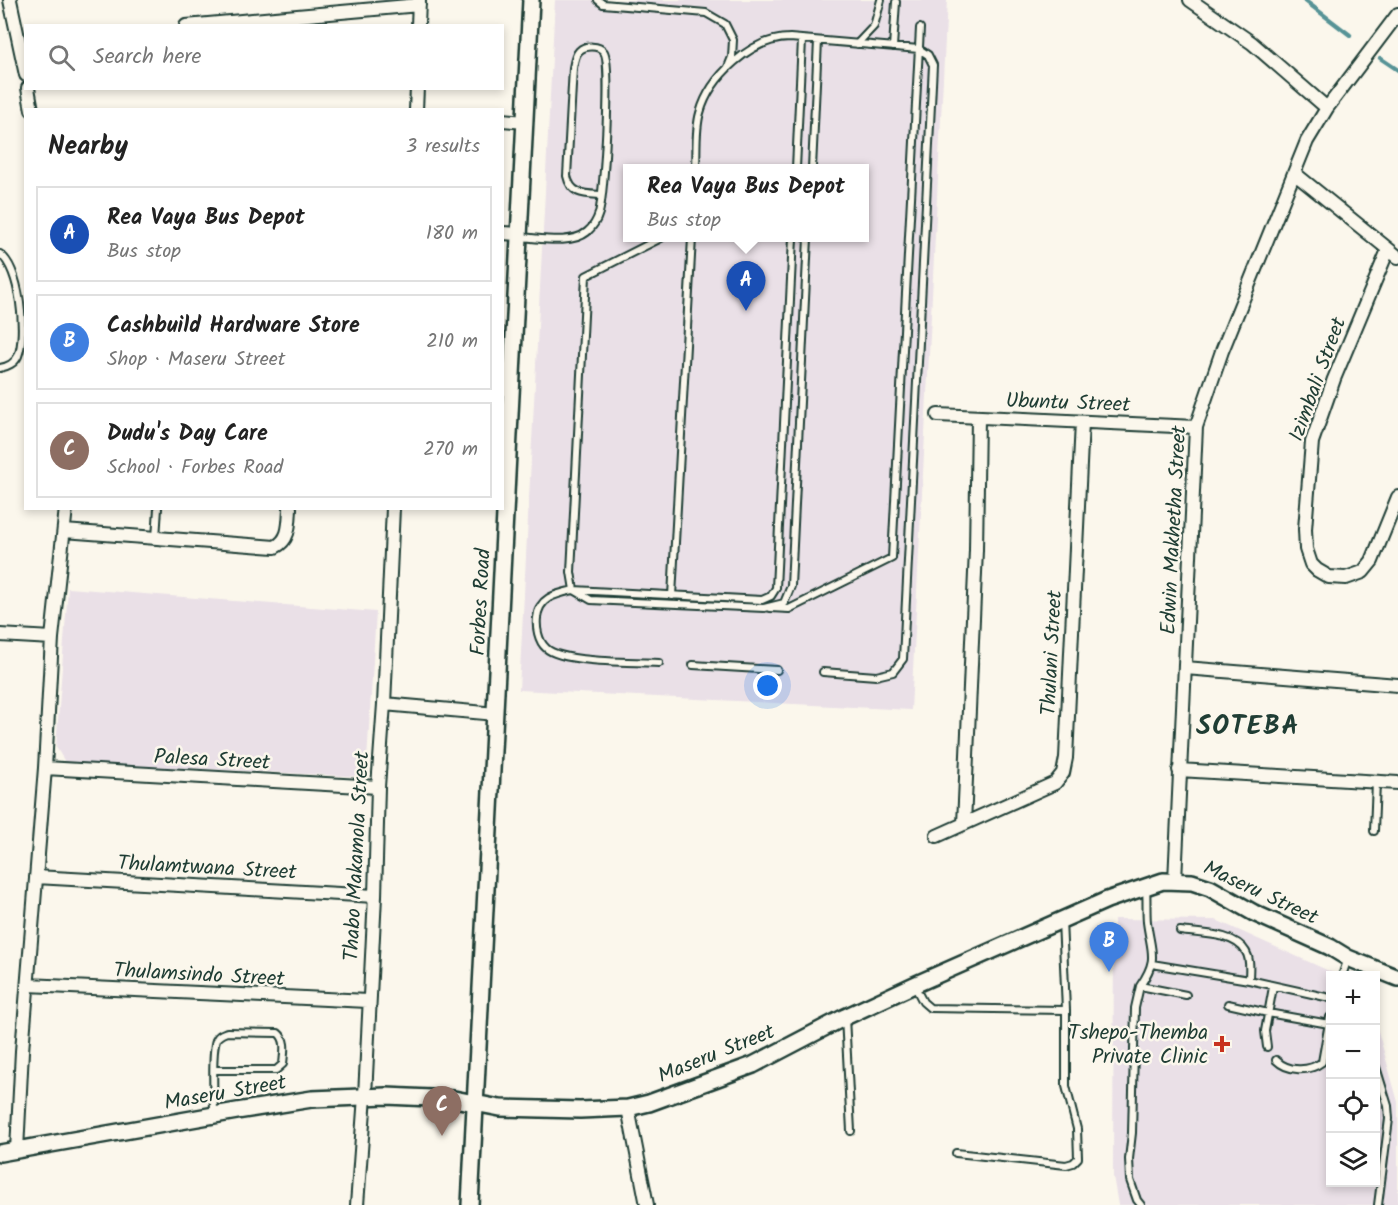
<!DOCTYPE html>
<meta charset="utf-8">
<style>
:root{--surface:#fff;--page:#f6f6f6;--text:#222;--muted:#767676;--line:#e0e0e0;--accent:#0f766e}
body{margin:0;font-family:Kalam,sans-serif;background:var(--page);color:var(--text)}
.controls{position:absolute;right:18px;bottom:18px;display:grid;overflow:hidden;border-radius:0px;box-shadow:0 3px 9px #0003}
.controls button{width:54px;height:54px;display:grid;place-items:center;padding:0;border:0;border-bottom:2px solid var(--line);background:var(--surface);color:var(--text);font:30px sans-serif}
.you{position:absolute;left:768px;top:686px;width:21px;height:21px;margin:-15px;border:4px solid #fff;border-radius:50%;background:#1a73e8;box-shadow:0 0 0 9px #1a73e833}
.badge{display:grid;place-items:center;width:39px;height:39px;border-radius:50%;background:var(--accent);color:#fff;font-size:20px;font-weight:700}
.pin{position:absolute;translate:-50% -50px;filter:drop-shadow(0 2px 3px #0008)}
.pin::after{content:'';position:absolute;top:32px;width:21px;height:18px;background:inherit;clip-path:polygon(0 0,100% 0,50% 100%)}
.popup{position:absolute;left:623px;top:164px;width:246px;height:78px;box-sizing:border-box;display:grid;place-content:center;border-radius:0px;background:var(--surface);filter:drop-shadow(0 2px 4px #0005);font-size:20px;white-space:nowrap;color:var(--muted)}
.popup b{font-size:22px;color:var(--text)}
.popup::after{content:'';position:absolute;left:50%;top:100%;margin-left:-12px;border:12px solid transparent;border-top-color:var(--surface)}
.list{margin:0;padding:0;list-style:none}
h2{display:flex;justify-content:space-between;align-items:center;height:78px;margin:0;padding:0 24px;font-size:26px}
h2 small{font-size:20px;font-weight:400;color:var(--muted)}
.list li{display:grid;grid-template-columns:39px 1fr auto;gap:18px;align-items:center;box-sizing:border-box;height:96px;margin:0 12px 12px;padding:0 12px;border:2px solid var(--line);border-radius:0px}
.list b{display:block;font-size:22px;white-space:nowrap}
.list p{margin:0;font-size:20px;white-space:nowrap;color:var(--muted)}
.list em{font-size:20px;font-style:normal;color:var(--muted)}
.icon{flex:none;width:33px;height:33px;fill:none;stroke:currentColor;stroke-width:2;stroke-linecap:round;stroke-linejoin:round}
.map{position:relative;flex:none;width:1398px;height:1205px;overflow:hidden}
.search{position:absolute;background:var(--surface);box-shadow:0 3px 9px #0003;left:24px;top:24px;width:480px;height:66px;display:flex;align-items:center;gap:15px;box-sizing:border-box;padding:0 21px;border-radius:0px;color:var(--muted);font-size:22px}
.panel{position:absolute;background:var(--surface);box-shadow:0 3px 9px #0003;left:24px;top:108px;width:480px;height:402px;border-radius:0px}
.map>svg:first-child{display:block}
.built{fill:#eae0e7;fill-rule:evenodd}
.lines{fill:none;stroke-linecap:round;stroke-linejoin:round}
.stream{stroke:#579396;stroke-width:4.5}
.service-casing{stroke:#1f3d34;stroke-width:10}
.minor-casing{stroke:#1f3d34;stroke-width:16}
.tertiary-casing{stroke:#1f3d34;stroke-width:20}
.service{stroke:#fbf7ec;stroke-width:6}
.minor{stroke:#fbf7ec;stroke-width:12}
.tertiary{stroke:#fbf7ec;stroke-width:15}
.poi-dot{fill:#c8321e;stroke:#fbf7ec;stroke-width:2}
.labels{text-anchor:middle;stroke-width:5;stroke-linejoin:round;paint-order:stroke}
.street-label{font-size:21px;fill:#1f3d34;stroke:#fbf7ec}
.poi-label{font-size:21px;fill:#1f3d34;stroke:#fbf7ec;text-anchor:end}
.district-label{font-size:27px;font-weight:bold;letter-spacing:1.5px;fill:#1f3d34;stroke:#fbf7ec}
</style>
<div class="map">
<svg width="1398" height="1205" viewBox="0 0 1398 1205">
<rect width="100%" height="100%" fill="#fbf7ec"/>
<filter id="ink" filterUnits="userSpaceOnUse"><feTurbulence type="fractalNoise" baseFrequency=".0167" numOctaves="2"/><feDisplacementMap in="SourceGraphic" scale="12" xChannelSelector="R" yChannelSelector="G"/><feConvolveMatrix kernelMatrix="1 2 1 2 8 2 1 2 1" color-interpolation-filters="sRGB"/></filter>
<g filter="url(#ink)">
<path class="built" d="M555,0H947L911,710L519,690ZM628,168H864V238H628Z
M68,588L376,612L366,777L65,762L56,747Z
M1114,919L1216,920L1338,975L1330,976V1182H1376V1024L1398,1102V1205H1118L1113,1176Z"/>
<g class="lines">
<path class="stream" d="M1304,0L1350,35
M1380,58L1398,70"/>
<g class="service-casing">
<path id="service" d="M598,0L603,4L706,13L725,24L733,40L732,57L728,67
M857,44L874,26L881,0
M893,47L896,2
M696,168C697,151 695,130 700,113C710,77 751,38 790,38L919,49L928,55L933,65L903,659L893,672L876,676L823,672
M796,168L802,40
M812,168L818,41
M520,237C540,238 571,245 587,232C593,227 597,220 599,213C604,194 612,64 604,52C599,45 585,45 579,51C575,55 574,62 573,68L567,176C571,195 585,194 601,195
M661,238L586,276L571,572L574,590L591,600L764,608L784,603L791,586L808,238
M0,254C20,268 27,334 18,356C15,363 7,367 0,368
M156,538L158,508
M672,596L692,238
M770,608L789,609L892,558L920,28
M659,663C636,662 561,663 546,648C538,641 536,627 537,618C539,597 556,594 574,590L762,600L771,596L776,588L793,238
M693,665L777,670
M1374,831L1376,782
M1146,888C1147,899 1146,911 1147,922C1151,953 1159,958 1140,986L1186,995
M1180,931C1199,934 1235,932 1246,952C1251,960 1249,971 1249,980
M1152,964L1249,980L1330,998
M1342,976L1348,958
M914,985L923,1002L930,1008L1066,1010
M1140,986L1135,1008L1132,1133L1129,1159L1130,1180L1137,1200L1141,1205
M1228,1004L1268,1013L1329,1024
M845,1017L851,1131
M1267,1047L1265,1031L1273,987
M1276,1060C1288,1072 1309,1072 1322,1062L1330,1017
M1376,1067L1388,1106L1389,1119L1378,1205
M214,1070H276L283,1064C284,1052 287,1040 278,1033L227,1032C222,1034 218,1035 216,1040C211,1054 214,1098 214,1114
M956,1153L1066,1165L1073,1163L1078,1158L1077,1129L1066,1086V1010L1062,920"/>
</g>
<g class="minor-casing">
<path id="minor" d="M10,0L26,75
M1190,0L1252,43L1327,108
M186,26L419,5
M418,26L419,0
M28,88L32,110
M416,110L417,88
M502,120L525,122
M1294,173L1398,257
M502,233L519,234
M1388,250L1334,379L1312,442L1305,529L1306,549L1311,564L1317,570L1329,577L1346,578L1363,572L1372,561L1398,497
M938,415L1196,427
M64,531L275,547C290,540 289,524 290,508
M0,635L52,638
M1185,668L1398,685
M384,704L496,714
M45,768L378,787
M1179,770L1398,783
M964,824L976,550L978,418
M937,836L1055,783L1063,773L1066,758L1082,422
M36,877L375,896
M1175,881L1196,427L1222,351L1307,141L1327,108L1398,14
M28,985L368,1001
M628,1108L647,1205
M17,1150L22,1051L45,768L52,638L66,508
M357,1205L365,1096L375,896L378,787L384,704L393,508"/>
</g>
<g class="tertiary-casing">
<path id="tertiary" d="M0,1153L237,1111L312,1099L386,1096L454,1099L500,1108L580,1110L628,1108L649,1103L753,1065L845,1017L914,985L1107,900L1163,881L1192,882L1210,888L1254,913L1330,947L1348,958L1398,978
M470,1205L531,0"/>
</g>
<use href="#service" class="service"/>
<use href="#minor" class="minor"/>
<use href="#tertiary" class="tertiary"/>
</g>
</g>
<path class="poi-dot" d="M1219 1035h6v6h6v6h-6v6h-6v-6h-6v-6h6z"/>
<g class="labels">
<g class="street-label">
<text transform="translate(1317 379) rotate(-70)" y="7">Izimbali Street</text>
<text transform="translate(1068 402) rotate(2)" y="7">Ubuntu Street</text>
<text transform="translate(1173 530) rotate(-87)" y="7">Edwin Makhetha Street</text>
<text transform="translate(480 602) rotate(-87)" y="7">Forbes Road</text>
<text transform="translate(1051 653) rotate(-87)" y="7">Thulani Street</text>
<text transform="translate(212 759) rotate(3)" y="7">Palesa Street</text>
<text transform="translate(356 856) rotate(-87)" y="7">Thabo Makamola Street</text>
<text transform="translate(207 867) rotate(3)" y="7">Thulamtwana Street</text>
<text transform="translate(1261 892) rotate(25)" y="7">Maseru Street</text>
<text transform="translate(199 974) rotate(3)" y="7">Thulamsindo Street</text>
<text transform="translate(716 1053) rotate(-22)" y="7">Maseru Street</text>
<text transform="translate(225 1092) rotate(-10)" y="7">Maseru Street</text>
</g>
<g class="poi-label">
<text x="1208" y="1039">Tshepo-Themba<tspan x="1208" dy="24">Private Clinic</tspan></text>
</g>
<g class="district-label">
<text x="1248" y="734">SOTEBA</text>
</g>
</g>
</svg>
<div class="controls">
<button>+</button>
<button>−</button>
<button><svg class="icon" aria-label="locate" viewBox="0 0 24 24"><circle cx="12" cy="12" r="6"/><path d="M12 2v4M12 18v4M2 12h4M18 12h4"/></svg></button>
<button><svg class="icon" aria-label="layers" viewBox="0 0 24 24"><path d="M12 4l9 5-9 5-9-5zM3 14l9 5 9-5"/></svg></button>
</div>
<div class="you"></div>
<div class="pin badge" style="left:746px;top:311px;background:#1a4fb4">A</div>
<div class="popup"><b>Rea Vaya Bus Depot</b>Bus stop</div>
<div class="pin badge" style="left:1109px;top:972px;background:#3f7fe0">B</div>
<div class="pin badge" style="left:442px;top:1136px;background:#8d6e63">C</div>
<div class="search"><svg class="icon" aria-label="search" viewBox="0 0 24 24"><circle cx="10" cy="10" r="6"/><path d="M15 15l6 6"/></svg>Search here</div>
<section class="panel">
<h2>Nearby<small>3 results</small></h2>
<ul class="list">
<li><span class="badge" style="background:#1a4fb4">A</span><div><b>Rea Vaya Bus Depot</b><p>Bus stop</p></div><em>180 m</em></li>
<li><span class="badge" style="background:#3f7fe0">B</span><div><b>Cashbuild Hardware Store</b><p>Shop · Maseru Street</p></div><em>210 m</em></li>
<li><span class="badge" style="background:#8d6e63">C</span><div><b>Dudu's Day Care</b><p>School · Forbes Road</p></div><em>270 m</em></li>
</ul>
</section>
</div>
